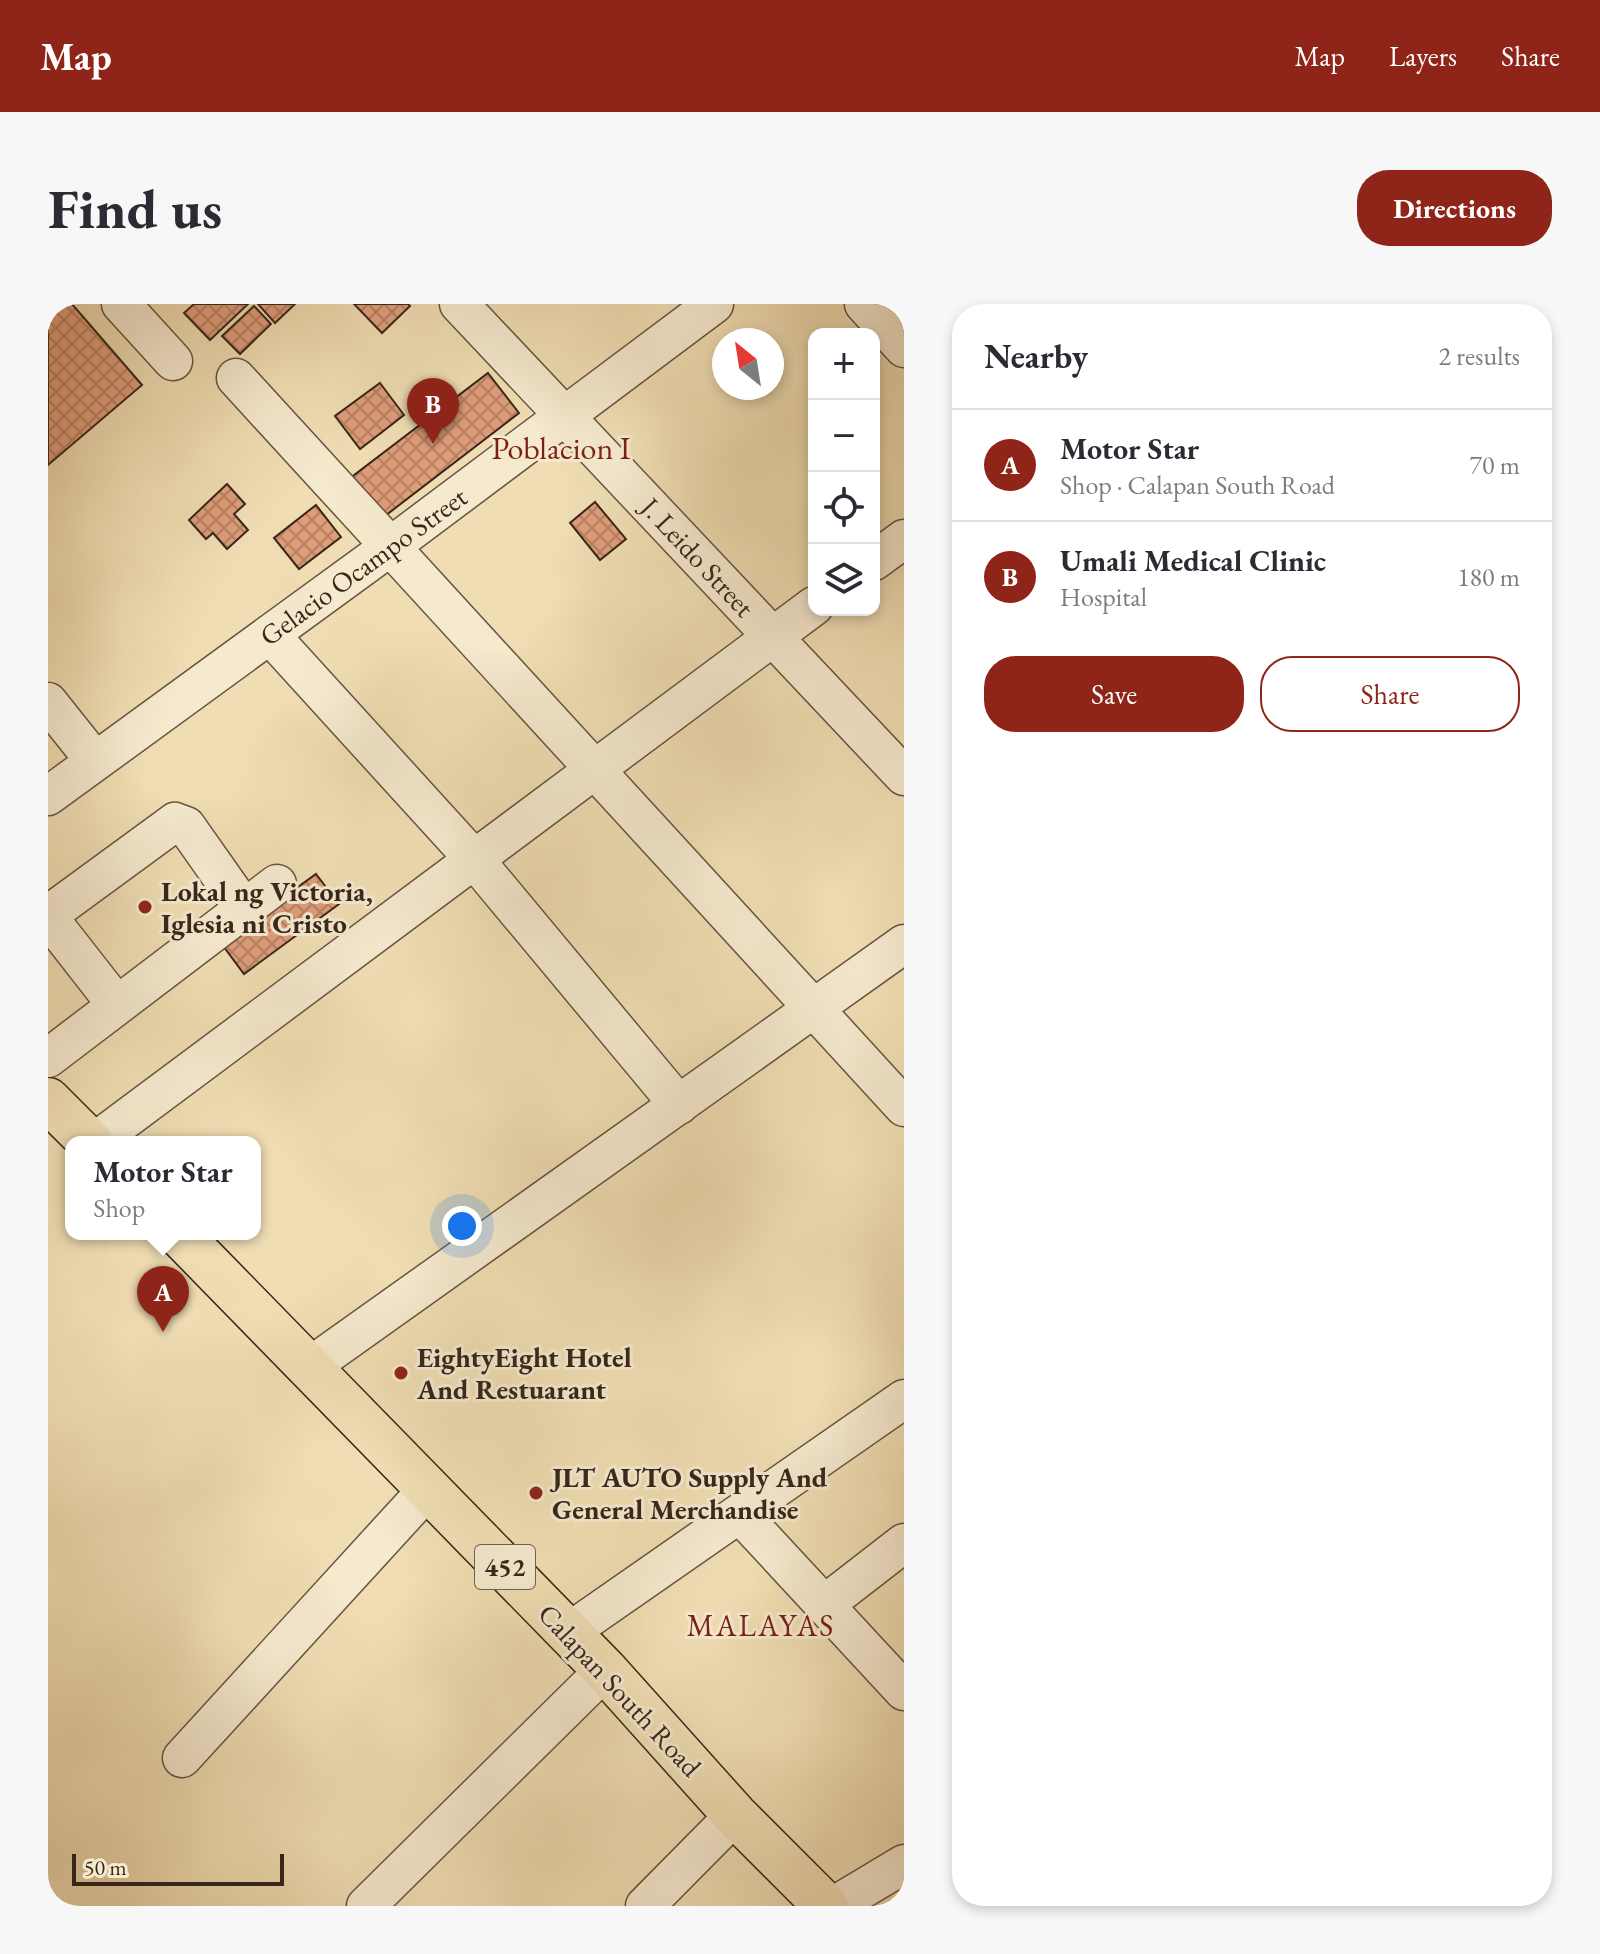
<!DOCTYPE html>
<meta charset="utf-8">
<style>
:root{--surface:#fff;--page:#f7f7f7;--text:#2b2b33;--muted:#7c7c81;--line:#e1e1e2;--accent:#8f2418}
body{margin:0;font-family:"EB Garamond",serif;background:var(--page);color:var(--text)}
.controls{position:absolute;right:24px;top:24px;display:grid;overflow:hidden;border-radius:16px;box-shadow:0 4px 12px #0003}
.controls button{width:72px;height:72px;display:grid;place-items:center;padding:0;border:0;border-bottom:2px solid var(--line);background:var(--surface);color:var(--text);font:40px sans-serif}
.compass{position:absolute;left:664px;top:24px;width:72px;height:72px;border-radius:50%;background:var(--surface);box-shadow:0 4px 12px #0003;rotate:330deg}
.scale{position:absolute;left:24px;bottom:20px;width:212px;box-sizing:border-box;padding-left:8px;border:4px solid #38261b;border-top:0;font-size:22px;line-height:28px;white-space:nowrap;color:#38261b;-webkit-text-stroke:6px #f5e9ce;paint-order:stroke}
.you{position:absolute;left:414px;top:922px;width:28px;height:28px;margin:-20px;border:6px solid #fff;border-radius:50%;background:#1a73e8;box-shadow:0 0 0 12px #1a73e833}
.badge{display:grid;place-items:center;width:52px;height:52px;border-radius:50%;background:var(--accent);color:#fff;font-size:26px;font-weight:700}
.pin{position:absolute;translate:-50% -66px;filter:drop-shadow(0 2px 4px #0008)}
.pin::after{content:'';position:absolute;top:42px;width:28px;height:24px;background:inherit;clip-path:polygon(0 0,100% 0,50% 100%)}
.popup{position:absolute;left:17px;top:832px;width:196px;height:104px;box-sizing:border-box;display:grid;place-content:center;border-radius:16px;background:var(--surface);filter:drop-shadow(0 2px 6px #0005);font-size:26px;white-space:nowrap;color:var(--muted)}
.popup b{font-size:30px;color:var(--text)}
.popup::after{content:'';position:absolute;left:50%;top:100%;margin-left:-16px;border:16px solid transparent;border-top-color:var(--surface)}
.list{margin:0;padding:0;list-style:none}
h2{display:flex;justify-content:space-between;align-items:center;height:104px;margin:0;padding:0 32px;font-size:34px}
h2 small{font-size:26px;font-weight:400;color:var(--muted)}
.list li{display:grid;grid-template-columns:52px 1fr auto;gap:24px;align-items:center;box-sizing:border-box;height:112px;padding:0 32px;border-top:2px solid var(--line)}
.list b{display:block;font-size:30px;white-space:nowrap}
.list p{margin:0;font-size:26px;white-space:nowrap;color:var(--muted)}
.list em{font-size:26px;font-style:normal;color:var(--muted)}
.actions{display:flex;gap:16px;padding:24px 32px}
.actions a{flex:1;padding:18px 0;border:2px solid var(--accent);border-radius:32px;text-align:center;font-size:28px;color:var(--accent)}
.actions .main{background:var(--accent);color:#fff}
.icon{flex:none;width:44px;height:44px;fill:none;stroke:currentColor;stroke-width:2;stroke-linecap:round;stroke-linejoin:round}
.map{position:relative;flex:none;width:856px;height:1602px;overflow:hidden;border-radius:32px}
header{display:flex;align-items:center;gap:48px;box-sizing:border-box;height:112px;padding:0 40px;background:var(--accent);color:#fff}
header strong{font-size:38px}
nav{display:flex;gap:44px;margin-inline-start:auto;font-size:28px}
.intro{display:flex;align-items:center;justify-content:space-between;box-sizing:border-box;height:192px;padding:0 48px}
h1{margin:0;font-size:56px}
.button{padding:20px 36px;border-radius:32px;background:var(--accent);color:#fff;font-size:28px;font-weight:700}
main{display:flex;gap:48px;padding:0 48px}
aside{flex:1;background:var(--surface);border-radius:32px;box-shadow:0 4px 12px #0003}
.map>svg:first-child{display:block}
.building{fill:url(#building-cross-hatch);stroke:#38261b;stroke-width:2}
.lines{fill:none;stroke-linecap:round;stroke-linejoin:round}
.minor-casing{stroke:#665441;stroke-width:41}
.highway-casing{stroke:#38261b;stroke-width:47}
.minor{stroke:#f5e9ce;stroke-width:38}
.highway{stroke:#f0ddb3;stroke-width:44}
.poi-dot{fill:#8f2418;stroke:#f5e9ce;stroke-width:3}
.labels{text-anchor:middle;stroke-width:6;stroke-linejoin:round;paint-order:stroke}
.shield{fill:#f5e9ce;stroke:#716051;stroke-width:2}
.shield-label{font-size:26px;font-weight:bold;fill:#38261b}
.street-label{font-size:28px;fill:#38261b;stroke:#f5e9ce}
.poi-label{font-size:28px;font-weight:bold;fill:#38261b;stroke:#f5e9ce;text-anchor:start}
.neighbourhood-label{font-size:30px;letter-spacing:2px;fill:#7a1f14;stroke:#f5e9ce}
.quarter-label{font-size:32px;fill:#7a1f14;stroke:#f5e9ce}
</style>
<header>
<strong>Map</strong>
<nav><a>Map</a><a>Layers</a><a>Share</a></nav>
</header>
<div class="intro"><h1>Find us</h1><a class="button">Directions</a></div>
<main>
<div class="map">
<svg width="856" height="1602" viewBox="0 0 856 1602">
<defs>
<pattern id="building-cross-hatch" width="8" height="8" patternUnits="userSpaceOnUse" patternTransform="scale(2)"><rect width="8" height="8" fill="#df9d7a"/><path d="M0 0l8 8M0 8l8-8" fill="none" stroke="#b68063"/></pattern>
</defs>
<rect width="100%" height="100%" fill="#f0ddb3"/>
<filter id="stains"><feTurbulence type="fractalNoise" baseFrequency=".0025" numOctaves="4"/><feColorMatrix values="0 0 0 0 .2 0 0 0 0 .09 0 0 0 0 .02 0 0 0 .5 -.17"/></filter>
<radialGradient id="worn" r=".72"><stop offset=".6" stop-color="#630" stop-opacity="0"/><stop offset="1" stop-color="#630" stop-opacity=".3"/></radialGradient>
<path class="building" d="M0,0H24L94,81L0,161Z
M146,0H200L162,36L136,9Z
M210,0H247L227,19Z
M306,0H360L362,2L334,29Z
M206,2L223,20L192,50L174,32Z
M440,69L471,109L333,215L301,175Z
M332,79L356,111L312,145L287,112Z
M179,180L197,200L186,210L200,226L179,245L165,229L158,235L141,216Z
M547,198L578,235L552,256L522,219Z
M268,201L293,233L251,265L226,234Z
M268,570L291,600L196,670L173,639Z"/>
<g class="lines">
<g class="minor-casing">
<path id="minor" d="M73,0L125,57
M411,0L856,472
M816,0L856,44
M188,74L856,803
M826,257L856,235
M222,331L426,555L631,801
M0,398L47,457
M0,492L343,242L666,0
M0,611L127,518L138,522L195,603
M0,613L68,700
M0,754L229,580
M47,838L766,302
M260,1064L856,640
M692,1210L856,1387
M776,1301L856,1239
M521,1328L856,1095
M134,1454L380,1185
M318,1602L557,1366
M597,1602L687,1511
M786,1602L856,1560"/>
</g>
<g class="highway-casing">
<path id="highway" d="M0,796L42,838
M131,930L557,1366L687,1511L778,1602"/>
</g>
<use href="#minor" class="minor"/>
<use href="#highway" class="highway"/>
</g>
<g class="poi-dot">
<circle cx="97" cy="603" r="8"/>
<circle cx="353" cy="1069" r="8"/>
<circle cx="488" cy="1189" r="8"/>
</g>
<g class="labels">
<rect class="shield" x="427" y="1241" width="60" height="44" rx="6"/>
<g class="shield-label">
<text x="457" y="1272">452</text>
</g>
<g class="street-label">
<text transform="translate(650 253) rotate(47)" y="10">J. Leido Street</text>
<text transform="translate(315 262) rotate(-36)" y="10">Gelacio Ocampo Street</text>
<text transform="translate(572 1386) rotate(47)" y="10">Calapan South Road</text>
</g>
<g class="poi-label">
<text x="113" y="597">Lokal ng Victoria,<tspan x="113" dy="32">Iglesia ni Cristo</tspan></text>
<text x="369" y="1063">EightyEight Hotel<tspan x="369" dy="32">And Restuarant</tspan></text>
<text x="504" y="1183">JLT AUTO Supply And<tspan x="504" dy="32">General Merchandise</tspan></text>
</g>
<g class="neighbourhood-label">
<text x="713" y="1332">MALAYAS</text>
</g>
<g class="quarter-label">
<text x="513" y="155">Poblacion Ⅰ</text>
</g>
</g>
<rect width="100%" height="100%" filter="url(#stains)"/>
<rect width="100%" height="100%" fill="url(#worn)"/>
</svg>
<div class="controls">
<button>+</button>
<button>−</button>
<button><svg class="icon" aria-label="locate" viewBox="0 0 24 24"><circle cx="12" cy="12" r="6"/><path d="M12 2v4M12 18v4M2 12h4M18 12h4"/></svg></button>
<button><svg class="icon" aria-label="layers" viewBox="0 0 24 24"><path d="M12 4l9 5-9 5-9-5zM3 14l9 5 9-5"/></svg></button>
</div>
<svg class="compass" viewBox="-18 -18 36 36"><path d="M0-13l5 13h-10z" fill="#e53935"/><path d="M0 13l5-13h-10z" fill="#7c7c81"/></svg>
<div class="scale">50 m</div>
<div class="you"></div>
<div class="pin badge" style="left:115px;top:1028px">A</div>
<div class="popup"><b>Motor Star</b>Shop</div>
<div class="pin badge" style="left:385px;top:140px">B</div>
</div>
<aside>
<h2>Nearby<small>2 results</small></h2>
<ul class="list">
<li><span class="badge">A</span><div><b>Motor Star</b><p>Shop · Calapan South Road</p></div><em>70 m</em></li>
<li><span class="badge">B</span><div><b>Umali Medical Clinic</b><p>Hospital</p></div><em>180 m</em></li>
</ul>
<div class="actions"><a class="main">Save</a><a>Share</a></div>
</aside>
</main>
